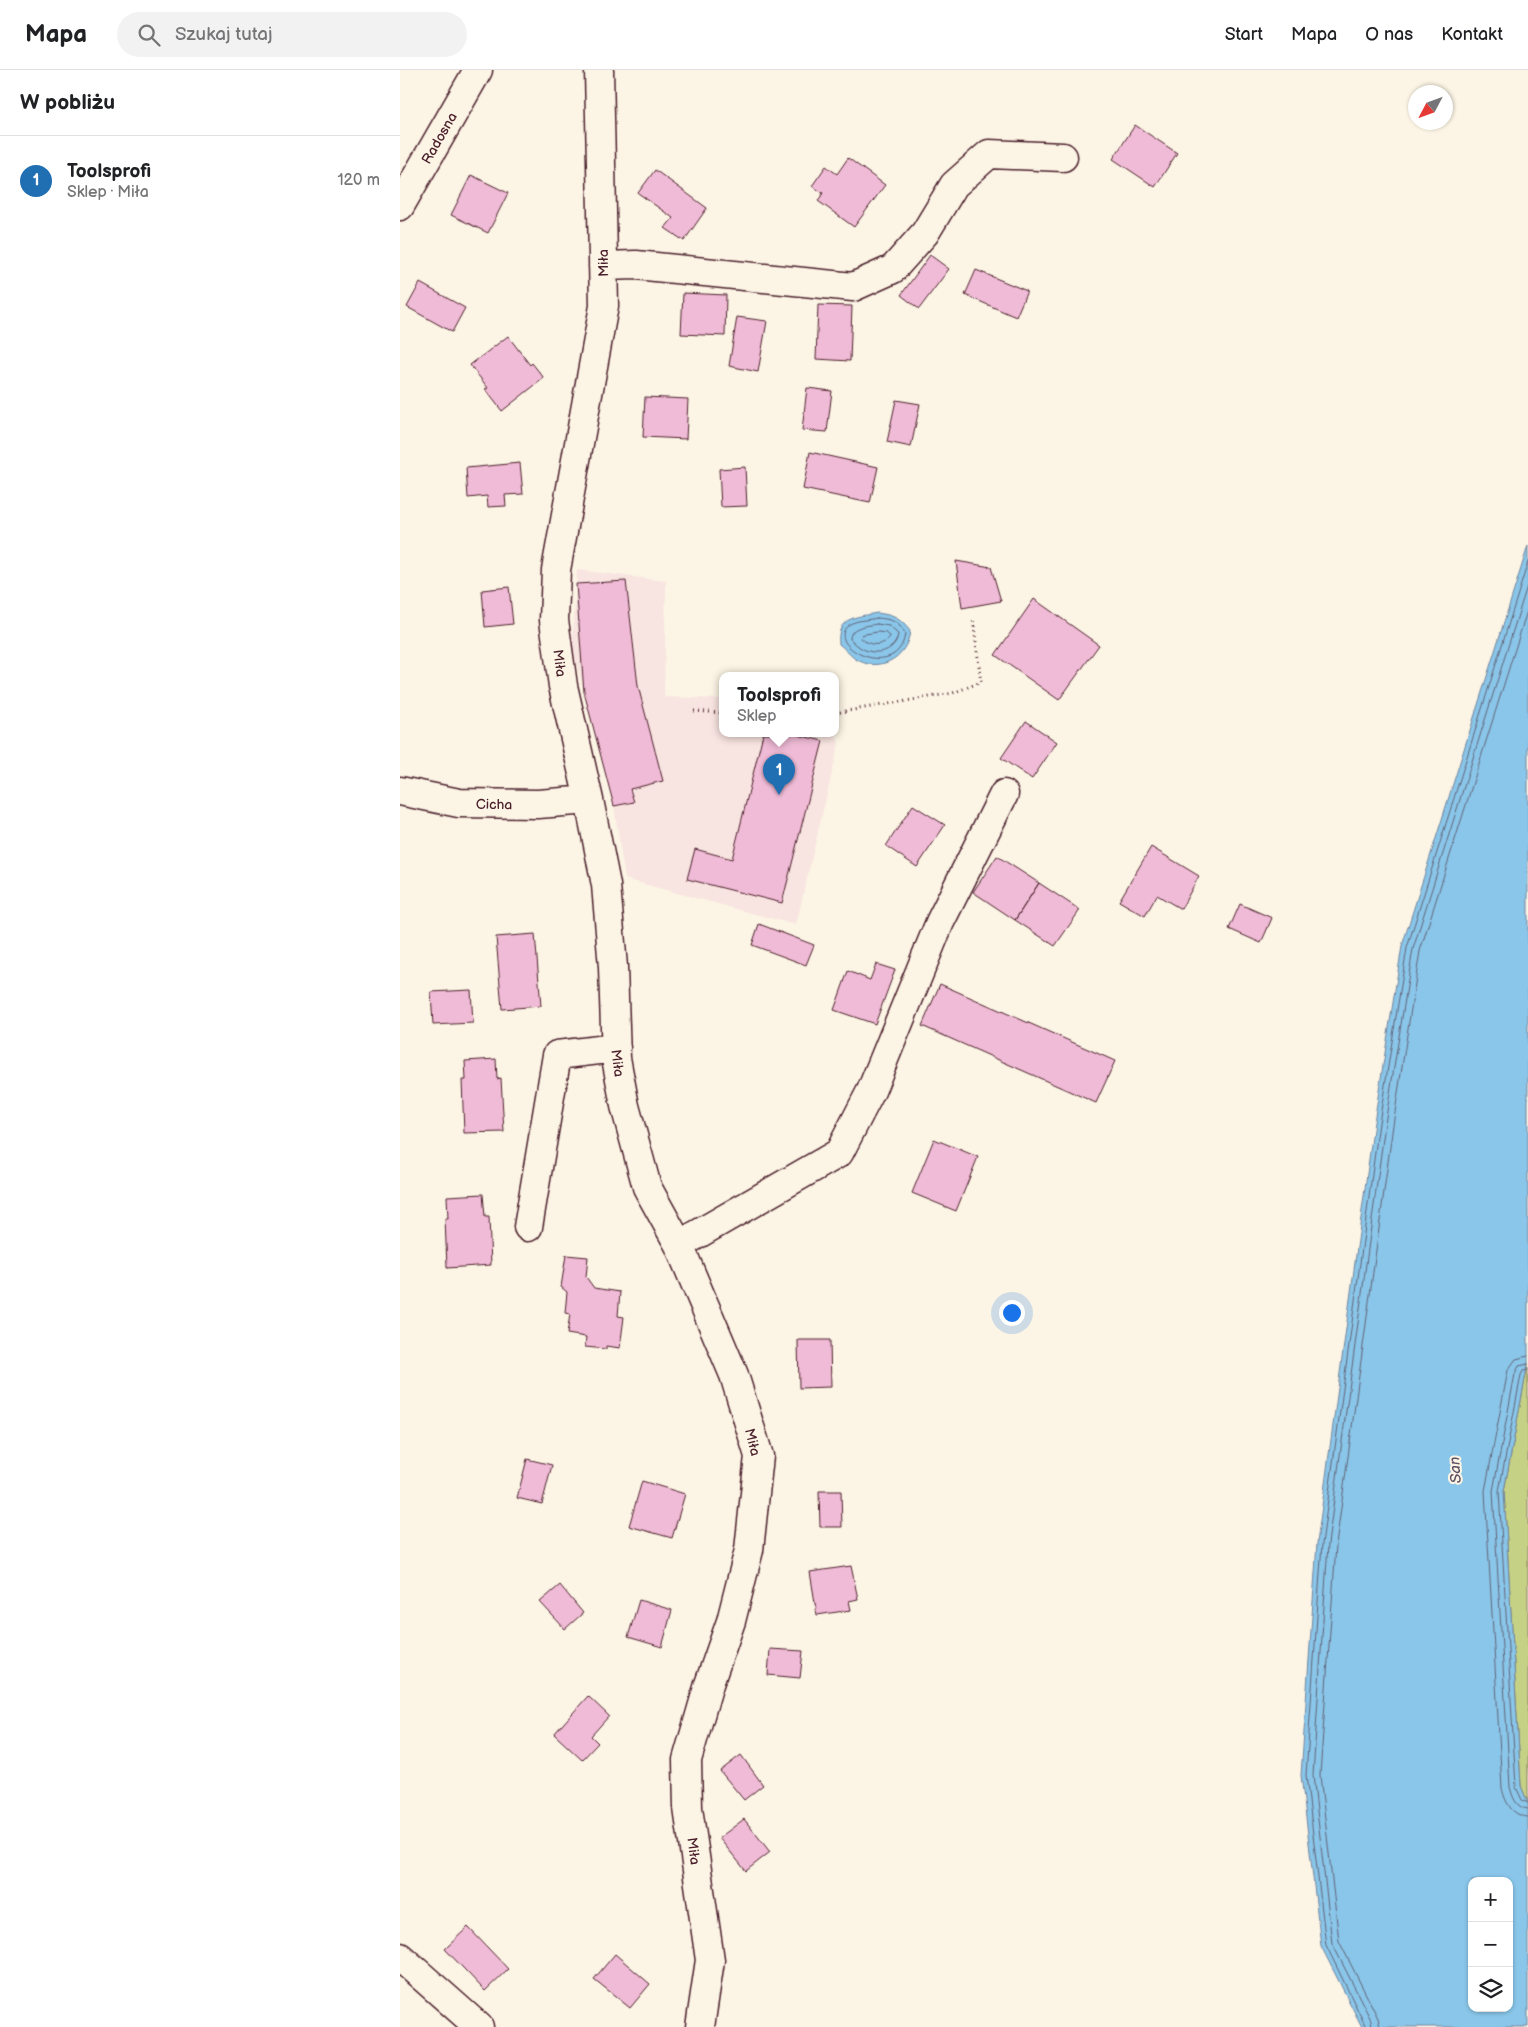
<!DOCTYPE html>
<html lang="pl">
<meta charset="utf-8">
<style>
:root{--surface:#fff;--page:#f2f2f2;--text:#202124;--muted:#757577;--line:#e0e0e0;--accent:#1f6fb2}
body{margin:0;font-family:"Balsamiq Sans",sans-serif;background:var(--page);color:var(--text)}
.controls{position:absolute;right:15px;bottom:15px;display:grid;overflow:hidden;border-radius:10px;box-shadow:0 1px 4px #0004}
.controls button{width:45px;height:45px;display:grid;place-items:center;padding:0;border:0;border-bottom:1px solid var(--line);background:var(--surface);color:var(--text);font:25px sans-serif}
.compass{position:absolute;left:1008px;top:15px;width:45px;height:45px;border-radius:50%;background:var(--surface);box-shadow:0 1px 4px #0004;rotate:229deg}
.you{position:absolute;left:611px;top:1242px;width:18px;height:18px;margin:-12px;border:4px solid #fff;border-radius:50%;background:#1a73e8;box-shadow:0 0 0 8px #1a73e833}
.badge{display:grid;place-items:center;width:32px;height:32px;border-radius:50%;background:var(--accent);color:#fff;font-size:16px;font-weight:700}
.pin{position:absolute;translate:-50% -41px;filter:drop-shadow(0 1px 2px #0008)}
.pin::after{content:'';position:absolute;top:26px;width:18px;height:15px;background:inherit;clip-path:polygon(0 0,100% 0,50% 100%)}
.popup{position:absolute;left:319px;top:602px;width:120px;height:65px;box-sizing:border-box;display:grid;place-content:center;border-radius:10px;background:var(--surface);filter:drop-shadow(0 1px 4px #0005);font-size:16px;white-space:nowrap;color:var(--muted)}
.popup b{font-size:19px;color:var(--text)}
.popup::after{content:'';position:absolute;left:50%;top:100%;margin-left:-10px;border:10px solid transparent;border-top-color:var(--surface)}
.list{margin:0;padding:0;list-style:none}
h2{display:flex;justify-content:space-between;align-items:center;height:65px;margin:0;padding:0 20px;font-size:21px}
h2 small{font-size:16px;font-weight:400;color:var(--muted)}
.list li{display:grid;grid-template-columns:32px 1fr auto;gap:15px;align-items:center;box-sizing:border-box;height:90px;padding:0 20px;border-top:1px solid var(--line)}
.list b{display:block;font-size:19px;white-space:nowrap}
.list p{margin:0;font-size:16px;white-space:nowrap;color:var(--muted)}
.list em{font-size:16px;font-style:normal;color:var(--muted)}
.icon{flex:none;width:28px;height:28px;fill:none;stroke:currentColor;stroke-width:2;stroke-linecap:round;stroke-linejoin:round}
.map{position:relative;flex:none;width:1128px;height:1957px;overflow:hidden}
header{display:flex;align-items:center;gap:30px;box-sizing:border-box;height:70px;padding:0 25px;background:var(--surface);border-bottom:1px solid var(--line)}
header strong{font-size:24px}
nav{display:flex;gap:28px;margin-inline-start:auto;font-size:18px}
.search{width:350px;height:45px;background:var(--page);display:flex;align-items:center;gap:12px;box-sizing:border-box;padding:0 18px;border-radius:28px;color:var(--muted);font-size:19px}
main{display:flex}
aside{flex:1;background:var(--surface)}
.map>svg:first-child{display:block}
.built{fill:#f8e4e0}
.green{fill:#c5d285;stroke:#887858}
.water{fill:#89c6e9;stroke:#70839d;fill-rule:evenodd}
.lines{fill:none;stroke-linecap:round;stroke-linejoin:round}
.shore{stroke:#636277;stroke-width:1}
.building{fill:#f0bbd6;stroke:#4a1f2b}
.minor-casing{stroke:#4a1f2b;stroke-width:31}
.path{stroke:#4a1f2b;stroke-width:3;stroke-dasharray:1 4;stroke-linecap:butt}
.minor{stroke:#fcf5e5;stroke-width:28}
.labels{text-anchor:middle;stroke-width:4;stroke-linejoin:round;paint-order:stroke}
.street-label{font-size:14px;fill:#4a1f2b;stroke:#fcf5e5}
.water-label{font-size:15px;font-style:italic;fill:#5d5164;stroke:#fcf5e5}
</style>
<header>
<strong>Mapa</strong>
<div class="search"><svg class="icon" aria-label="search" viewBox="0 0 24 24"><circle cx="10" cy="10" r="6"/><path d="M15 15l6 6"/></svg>Szukaj tutaj</div>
<nav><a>Start</a><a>Mapa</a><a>O nas</a><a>Kontakt</a></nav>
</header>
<main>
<aside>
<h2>W pobliżu<small></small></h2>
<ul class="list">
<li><span class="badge">1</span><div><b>Toolsprofi</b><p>Sklep · Miła</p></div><em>120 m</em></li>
</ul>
</aside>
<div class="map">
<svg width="1128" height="1957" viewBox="0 0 1128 1957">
<rect width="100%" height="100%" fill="#fcf5e5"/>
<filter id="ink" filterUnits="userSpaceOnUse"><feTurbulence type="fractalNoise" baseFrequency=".02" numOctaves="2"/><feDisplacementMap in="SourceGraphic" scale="10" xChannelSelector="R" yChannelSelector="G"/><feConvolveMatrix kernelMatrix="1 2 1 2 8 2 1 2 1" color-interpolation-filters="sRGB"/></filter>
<g filter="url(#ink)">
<path class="built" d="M177,500L266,511L264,627L323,629V664H435L439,673L396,855L225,809L214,736L172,577Z"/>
<path class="green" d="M1128,1293V1733L1121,1716L1104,1421Z"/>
<path class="water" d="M1128,476V1293L1104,1421L1121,1716L1128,1733V1957H962L921,1876L901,1705L917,1473L974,1052L1002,876ZM1072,1811H1109V1938H1072Z
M477,543C493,545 500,548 510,561C507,589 478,604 454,588C449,584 444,578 439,574C436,547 456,547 477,543Z"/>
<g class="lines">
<path class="shore" d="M477,548C490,549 499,551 505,564C498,614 420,575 450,554C457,550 469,550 477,548Z
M477,554L489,556L498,564C496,581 477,586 463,579C458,577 454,572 450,569C450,556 467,556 477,554Z
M478,562L486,563L490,566V568C481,577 469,576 461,568L462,565Z
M1128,1286L1116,1289L1108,1300L1085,1421L1102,1718C1105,1732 1112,1746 1128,1747
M1128,1294L1119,1296L1115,1304L1093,1421L1110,1717C1113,1728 1116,1738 1128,1739
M1128,1300L1123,1301L1121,1305L1099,1421L1116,1717L1122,1730L1128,1733
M966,1957L926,1875L906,1705L922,1474L979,1053L1007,878L1128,492
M972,1957L971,1950L932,1873L913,1705L928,1474L985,1054L1013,879L1128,513
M980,1957L978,1948L939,1871L920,1705L936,1475L993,1055L1020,881L1128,538"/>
</g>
<path class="building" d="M735,55L777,83L755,117L713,89Z
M448,88L485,115L454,157L418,131L423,123L412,116L426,96L437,104Z
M255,100L307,138L284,171L265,158L273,148L238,123Z
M71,105L108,123L88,163L51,145Z
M530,185L549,199L519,239L501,225Z
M576,200L627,221L616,247L565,225Z
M20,213L65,238L52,262L7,237Z
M283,223L326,225L325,266L281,264Z
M418,235L452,236L450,291L416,289Z
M337,247L367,251L358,302L329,296Z
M108,266L130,295L132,293L144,308L102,341L85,319L88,318L70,295Z
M407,318L432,321L427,362L402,360Z
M245,327L288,329L286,369L243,367Z
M496,330L520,334L511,377L487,372Z
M410,382L478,397L470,433L403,419Z
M120,393L123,424L105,425L106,436L88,437L87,426L68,428L66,398Z
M345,397L347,436L321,437L319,399Z
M556,491L591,497L601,531L562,538Z
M226,511L238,616L263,711L230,719L234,732L214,736L184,622L176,514Z
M109,517L113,554L85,557L82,520Z
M634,529L699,575L659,630L595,585Z
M626,651L657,672L632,709L601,688Z
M363,664H393L423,671L382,833L287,809L295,779L332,789Z
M513,735L545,755L517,797L486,776Z
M751,777L799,806L781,839L757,825L745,846L719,831Z
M597,786L639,813L615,850L573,822Z
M639,813L680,840L655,876L615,850Z
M840,834L872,848L861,873L829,859Z
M359,854L414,875L406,895L352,875Z
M135,864L141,936L102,939L96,867Z
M476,894L495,900L475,954L434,940L448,901L470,910Z
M540,914L715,991L696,1033L522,956Z
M71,920L73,953L33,955L31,922Z
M96,989L97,1009L101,1008L104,1062L64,1063L62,1010H66L65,991Z
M534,1069L578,1087L556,1141L512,1123Z
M83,1124L85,1147H89L91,1195L47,1198L45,1149H48L47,1126Z
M166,1185L188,1187L186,1207L194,1218L220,1222L218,1246L224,1247L220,1278L206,1276V1279L185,1277L186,1267L167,1264L170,1244L165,1243L167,1222L161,1217Z
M398,1270H430L431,1317L399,1318Z
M127,1389L152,1395L142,1434L117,1428Z
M242,1411L285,1424L272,1468L229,1456Z
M419,1421H441L442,1457H420Z
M451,1496L458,1529L449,1531L451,1540L417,1545L410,1502Z
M160,1515L183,1543L165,1559L140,1532Z
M239,1530L272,1540L262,1577L228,1567Z
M370,1579L403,1581L400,1608L368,1605Z
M188,1626L209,1646L191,1666L198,1673L182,1690L154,1664Z
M341,1685L363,1715L344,1730L320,1701Z
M344,1749L370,1782L346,1801L319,1768Z
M68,1857L108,1899L85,1921L45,1879Z
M215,1884L250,1914L230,1938L194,1909Z"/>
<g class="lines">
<g class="minor-casing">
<path id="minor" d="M199,0L204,236L156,500L154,550L163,616L189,730L206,815L213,897L216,988L225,1036L247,1117L279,1175L334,1305L359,1386L349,1480L331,1551L309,1614L287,1690L288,1738L310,1890L300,1957
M0,136L78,0
M203,196L236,195L453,217L493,199L525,163L554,115L589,84L663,87
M0,721L59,733L138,734L189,730
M128,1157L157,985L216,978
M279,1175L439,1083L471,1021L540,852L604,724
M0,1887L79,1957"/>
</g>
<path class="path" d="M294,641L323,643
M435,643L553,623L581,612L573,549"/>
<use href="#minor" class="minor"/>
</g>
</g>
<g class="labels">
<g class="street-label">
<text transform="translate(39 68) rotate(-60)" y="5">Radosna</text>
<text transform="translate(203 193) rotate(-91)" y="5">Miła</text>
<text transform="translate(160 593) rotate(83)" y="5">Miła</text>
<text transform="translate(94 734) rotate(1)" y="5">Cicha</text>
<text transform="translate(218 993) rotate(83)" y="5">Miła</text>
<text transform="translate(353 1372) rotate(76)" y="5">Miła</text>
<text transform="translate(294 1781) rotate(82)" y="5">Miła</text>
</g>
<g class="water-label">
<text transform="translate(1055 1400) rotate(-94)" y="5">San</text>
</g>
</g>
</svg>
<div class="controls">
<button>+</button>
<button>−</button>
<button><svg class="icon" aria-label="layers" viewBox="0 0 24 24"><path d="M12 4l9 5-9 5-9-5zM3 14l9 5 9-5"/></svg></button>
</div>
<svg class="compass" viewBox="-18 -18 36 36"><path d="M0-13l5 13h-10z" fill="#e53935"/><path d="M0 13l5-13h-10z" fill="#757577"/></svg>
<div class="you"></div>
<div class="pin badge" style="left:379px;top:725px">1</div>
<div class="popup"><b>Toolsprofi</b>Sklep</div>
</div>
</main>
